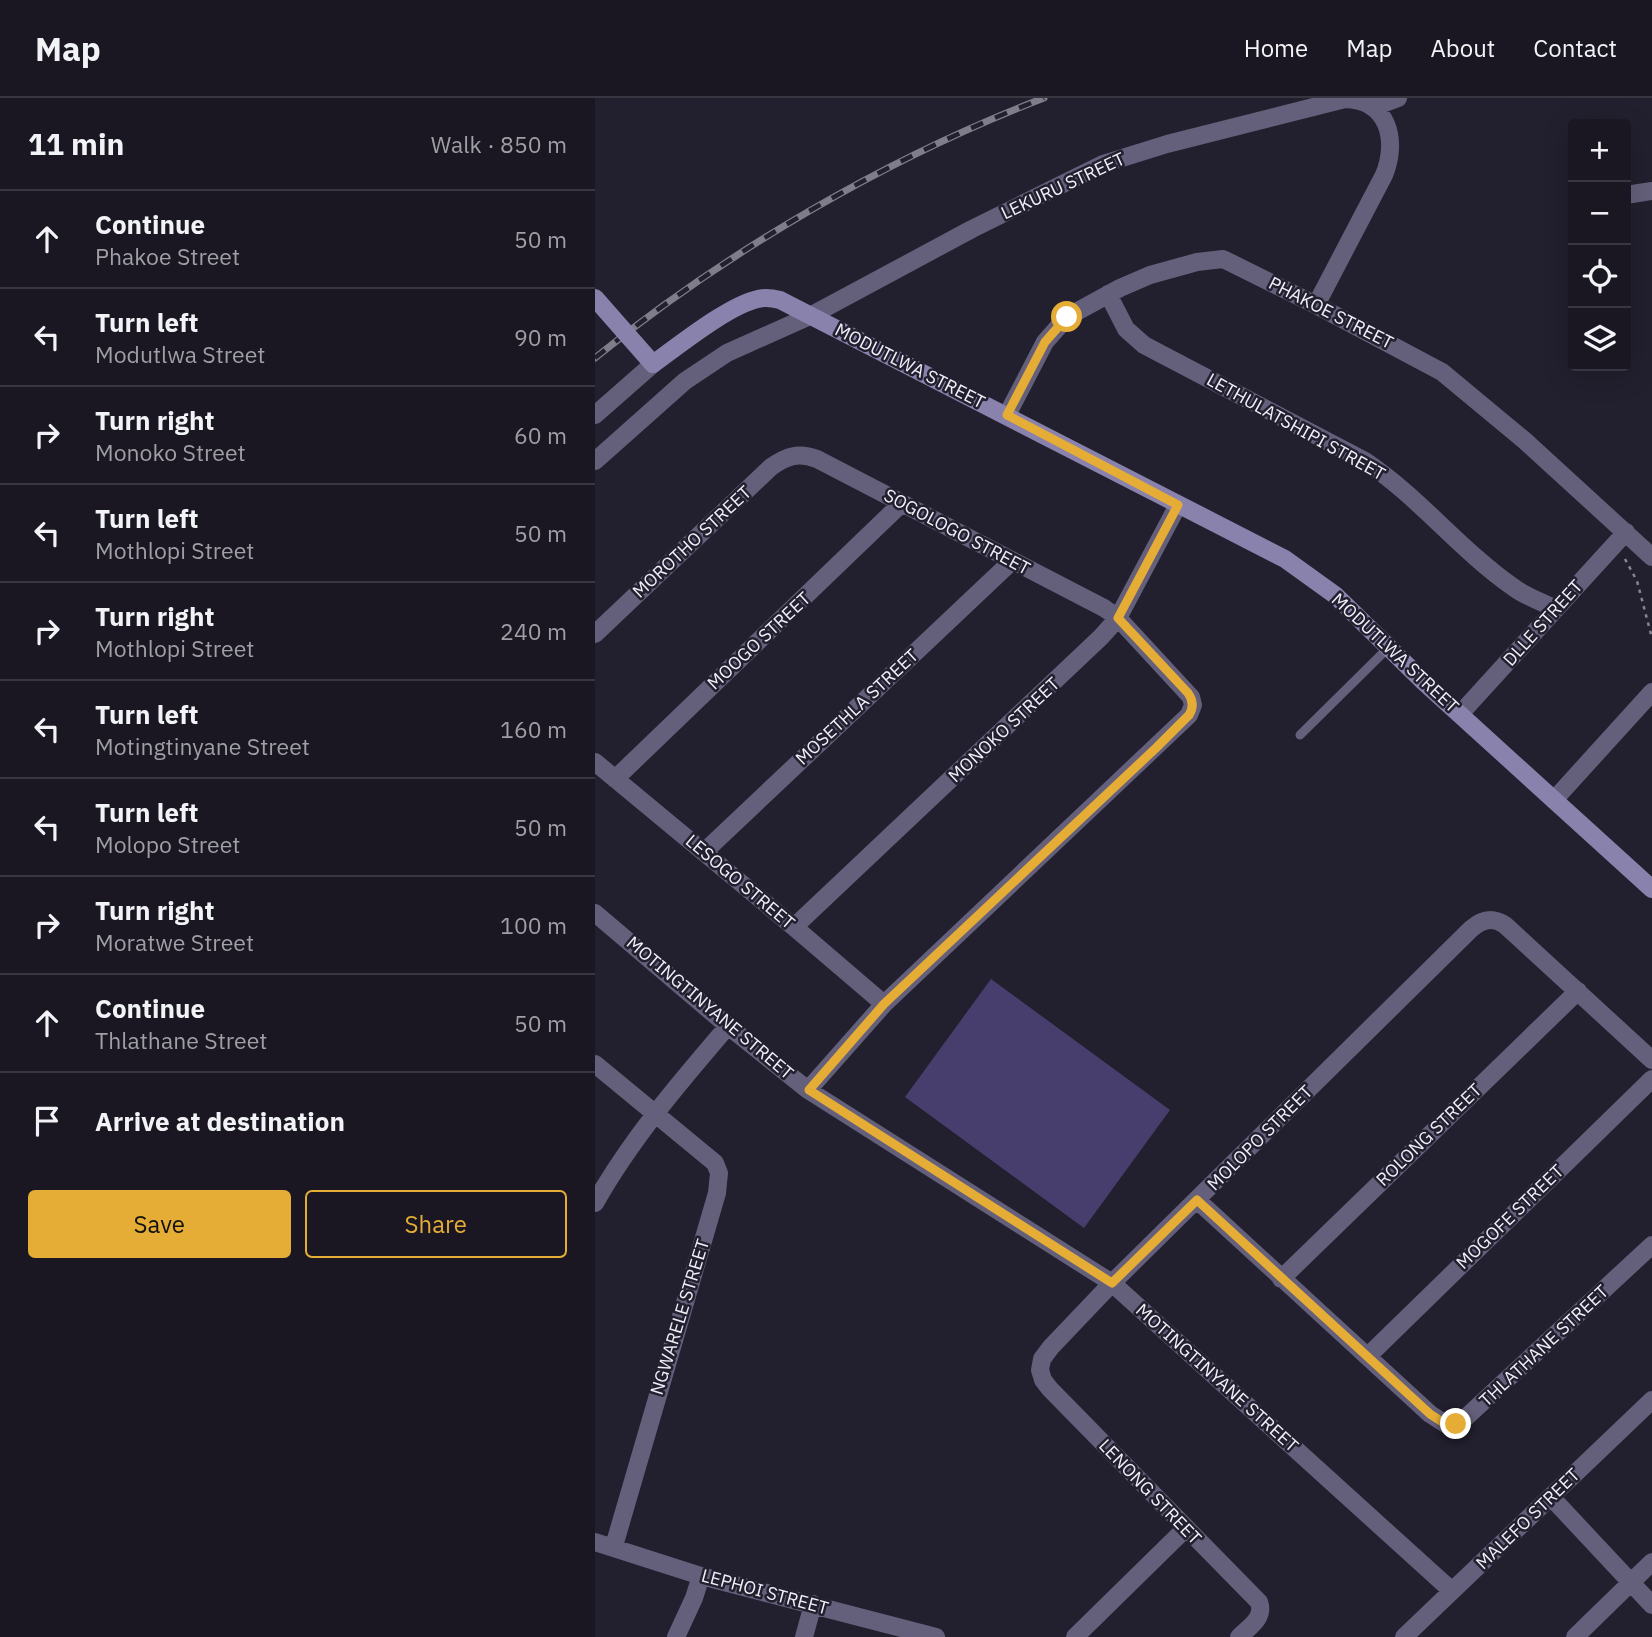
<!DOCTYPE html>
<meta charset="utf-8">
<style>
:root{--surface:#1a1722;--page:#27242f;--text:#f1f3f6;--muted:#9f9fa5;--line:#383640;--accent:#e5ad35}
body{margin:0;font-family:"IBM Plex Sans",sans-serif;background:var(--page);color:var(--text)}
.controls{position:absolute;right:21px;top:21px;display:grid;overflow:hidden;border-radius:7px;box-shadow:0 7px 28px #0002}
.controls button{width:63px;height:63px;display:grid;place-items:center;padding:0;border:0;border-bottom:2px solid var(--line);background:var(--surface);color:var(--text);font:35px sans-serif}
.stop{position:absolute;width:21px;height:21px;margin:-16px;border:5px solid #e5ad35;border-radius:50%;background:#fff}
.stop.end{background:#e5ad35;border-color:#fff;box-shadow:0 2px 7px #0008}
.list{margin:0;padding:0;list-style:none}
h2{display:flex;justify-content:space-between;align-items:center;height:91px;margin:0;padding:0 28px;font-size:30px}
h2 small{font-size:23px;font-weight:400;color:var(--muted)}
.list li{display:grid;grid-template-columns:46px 1fr auto;gap:21px;align-items:center;box-sizing:border-box;height:98px;padding:0 28px;border-top:2px solid var(--line)}
.list b{display:block;font-size:26px;white-space:nowrap}
.list p{margin:0;font-size:23px;white-space:nowrap;color:var(--muted)}
.list em{font-size:23px;font-style:normal;color:var(--muted)}
.actions{display:flex;gap:14px;padding:21px 28px}
.actions a{flex:1;padding:16px 0;border:2px solid var(--accent);border-radius:7px;text-align:center;font-size:24px;color:var(--accent)}
.actions .main{background:var(--accent);color:#111}
.icon{flex:none;width:38px;height:38px;fill:none;stroke:currentColor;stroke-width:2;stroke-linecap:round;stroke-linejoin:round}
.map{position:relative;flex:none;width:1057px;height:1539px;overflow:hidden}
header{display:flex;align-items:center;gap:42px;box-sizing:border-box;height:98px;padding:0 35px;background:var(--surface);border-bottom:2px solid var(--line)}
header strong{font-size:33px}
nav{display:flex;gap:38px;margin-inline-start:auto;font-size:24px}
main{display:flex}
aside{flex:1;background:var(--surface)}
.map>svg:first-child{display:block}
.green{fill:#483e6e}
.lines{fill:none;stroke-linecap:round;stroke-linejoin:round}
.path{stroke:#878592;stroke-width:2.5;stroke-dasharray:3.5 5;stroke-linecap:butt}
.lane{stroke:#645f7a;stroke-width:9}
.street{stroke:#645f7a;stroke-width:18}
.secondary{stroke:#8982ac;stroke-width:18}
.rail-casing{stroke:#7f7d8a;stroke-width:7}
.rail{stroke:#221f2e;stroke-width:4.5;stroke-dasharray:13;stroke-linecap:butt}
.secondary-bridge{stroke:#8982ac;stroke-width:18}
.route{stroke:#e5ad35;stroke-width:9}
.labels{text-anchor:middle;stroke-width:5;stroke-linejoin:round;paint-order:stroke}
.street-label{font-size:18px;fill:#f0eef9;stroke:#221f2e}
</style>
<header>
<strong>Map</strong>
<nav><a>Home</a><a>Map</a><a>About</a><a>Contact</a></nav>
</header>
<main>
<aside>
<h2>11 min<small>Walk · 850 m</small></h2>
<ul class="list">
<li><svg class="icon" aria-label="ahead" viewBox="0 0 24 24"><path d="M12 20V5M6 11l6-6 6 6"/></svg><div><b>Continue</b><p>Phakoe Street</p></div><em>50 m</em></li>
<li><svg class="icon" aria-label="left" viewBox="0 0 24 24"><path d="M17 20v-9H6M10 6l-5 5 5 5"/></svg><div><b>Turn left</b><p>Modutlwa Street</p></div><em>90 m</em></li>
<li><svg class="icon" aria-label="right" viewBox="0 0 24 24"><path d="M7 20v-9h11M14 6l5 5-5 5"/></svg><div><b>Turn right</b><p>Monoko Street</p></div><em>60 m</em></li>
<li><svg class="icon" aria-label="left" viewBox="0 0 24 24"><path d="M17 20v-9H6M10 6l-5 5 5 5"/></svg><div><b>Turn left</b><p>Mothlopi Street</p></div><em>50 m</em></li>
<li><svg class="icon" aria-label="right" viewBox="0 0 24 24"><path d="M7 20v-9h11M14 6l5 5-5 5"/></svg><div><b>Turn right</b><p>Mothlopi Street</p></div><em>240 m</em></li>
<li><svg class="icon" aria-label="left" viewBox="0 0 24 24"><path d="M17 20v-9H6M10 6l-5 5 5 5"/></svg><div><b>Turn left</b><p>Motingtinyane Street</p></div><em>160 m</em></li>
<li><svg class="icon" aria-label="left" viewBox="0 0 24 24"><path d="M17 20v-9H6M10 6l-5 5 5 5"/></svg><div><b>Turn left</b><p>Molopo Street</p></div><em>50 m</em></li>
<li><svg class="icon" aria-label="right" viewBox="0 0 24 24"><path d="M7 20v-9h11M14 6l5 5-5 5"/></svg><div><b>Turn right</b><p>Moratwe Street</p></div><em>100 m</em></li>
<li><svg class="icon" aria-label="ahead" viewBox="0 0 24 24"><path d="M12 20V5M6 11l6-6 6 6"/></svg><div><b>Continue</b><p>Thlathane Street</p></div><em>50 m</em></li>
<li><svg class="icon" aria-label="arrive" viewBox="0 0 24 24"><path d="M6 21V4h12l-3 4 3 4H6"/></svg><div><b>Arrive at destination</b></div></li>
</ul>
<div class="actions"><a class="main">Save</a><a>Share</a></div>
</aside>
<div class="map">
<svg width="1057" height="1539" viewBox="0 0 1057 1539">
<rect width="100%" height="100%" fill="#221f2e"/>
<path class="green" d="M396,881L575,1012L489,1130L310,999Z"/>
<g class="lines">
<path class="path" d="M1030,461L1042,483L1057,540"/>
<path class="lane" d="M705,637L794,549"/>
<path class="street" d="M779,9L803,0
M1031,97L1057,93
M513,196L531,231L549,247L770,363C824,399 865,452 918,489C931,499 947,504 961,511
M0,317L58,266
M412,317L450,244L472,219L525,190L555,177L602,164L628,161L721,207L847,274L929,342L1057,459
M0,363L90,283L132,255L217,217L377,131L508,66L572,46L750,1C794,2 803,43 789,77L721,207
M0,536L176,369C192,358 203,354 222,361L509,510L523,520L596,599L598,607L594,617L289,906L213,992
M865,616L1031,434
M0,664L199,829L289,906
M20,681L307,405
M959,702L1057,594
M109,754L417,463
M0,815L133,928L213,992L517,1185L857,1493
M199,829L506,539L523,520L583,407
M0,966L120,1065L124,1075L122,1095L19,1448
M602,1102L835,1316L852,1327L866,1324L1057,1147
M0,1105C36,1041 85,984 133,928
M686,1181L983,893
M774,1257L1057,981
M956,1399L1057,1507
M0,1444L106,1478L341,1539
M81,1539L99,1500L106,1478
M209,1539L218,1506
M480,1539L590,1431
M644,1539C654,1529 670,1520 664,1504L455,1291L448,1282L445,1272L447,1261L456,1249L517,1185L876,831C887,821 898,819 910,827L1057,962
M809,1539L1057,1302
M980,1539L1057,1464"/>
<path class="secondary" d="M58,266C83,248 134,207 163,201C170,199 177,200 185,202L690,461L740,497L828,583L1057,791"/>
<g class="rail-casing">
<path id="rail" d="M0,260C129,155 294,59 449,0"/>
</g>
<use href="#rail" class="rail"/>
<path class="secondary-bridge" d="M0,200L58,266"/>
</g>
<g class="lines">
<path class="route" d="M472,219L450,244L412,317L583,407L523,520L593,595C598,602 599,609 594,617L562,649L289,906L214,992L517,1185L602,1102L835,1316L852,1327L861,1326"/>
</g>
<g class="labels">
<g class="street-label">
<text transform="translate(468 88) rotate(-25)" y="6">LEKURU STREET</text>
<text transform="translate(736 215) rotate(27)" y="6">PHAKOE STREET</text>
<text transform="translate(315 268) rotate(27)" y="6">MODUTLWA STREET</text>
<text transform="translate(701 329) rotate(29)" y="6">LETHULATSHIPI STREET</text>
<text transform="translate(362 434) rotate(28)" y="6">SOGOLOGO STREET</text>
<text transform="translate(97 444) rotate(-43)" y="6">MOROTHO STREET</text>
<text transform="translate(948 525) rotate(-48)" y="6">DLLE STREET</text>
<text transform="translate(164 543) rotate(-43)" y="6">MOOGO STREET</text>
<text transform="translate(800 555) rotate(43)" y="6">MODUTLWA STREET</text>
<text transform="translate(262 609) rotate(-43)" y="6">MOSETHLA STREET</text>
<text transform="translate(409 632) rotate(-43)" y="6">MONOKO STREET</text>
<text transform="translate(145 784) rotate(40)" y="6">LESOGO STREET</text>
<text transform="translate(115 910) rotate(40)" y="6">MOTINGTINYANE STREET</text>
<text transform="translate(834 1037) rotate(-44)" y="6">ROLONG STREET</text>
<text transform="translate(665 1040) rotate(-45)" y="6">MOLOPO STREET</text>
<text transform="translate(915 1119) rotate(-44)" y="6">MOGOFE STREET</text>
<text transform="translate(85 1219) rotate(-73)" y="6">NGWARELE STREET</text>
<text transform="translate(949 1248) rotate(-43)" y="6">THLATHANE STREET</text>
<text transform="translate(622 1280) rotate(42)" y="6">MOTINGTINYANE STREET</text>
<text transform="translate(555 1394) rotate(46)" y="6">LENONG STREET</text>
<text transform="translate(933 1421) rotate(-44)" y="6">MALEFO STREET</text>
<text transform="translate(170 1494) rotate(15)" y="6">LEPHOI STREET</text>
</g>
</g>
</svg>
<div class="controls">
<button>+</button>
<button>−</button>
<button><svg class="icon" aria-label="locate" viewBox="0 0 24 24"><circle cx="12" cy="12" r="6"/><path d="M12 2v4M12 18v4M2 12h4M18 12h4"/></svg></button>
<button><svg class="icon" aria-label="layers" viewBox="0 0 24 24"><path d="M12 4l9 5-9 5-9-5zM3 14l9 5 9-5"/></svg></button>
</div>
<div class="stop" style="left:472px;top:219px"></div>
<div class="stop end" style="left:861px;top:1326px"></div>
</div>
</main>
